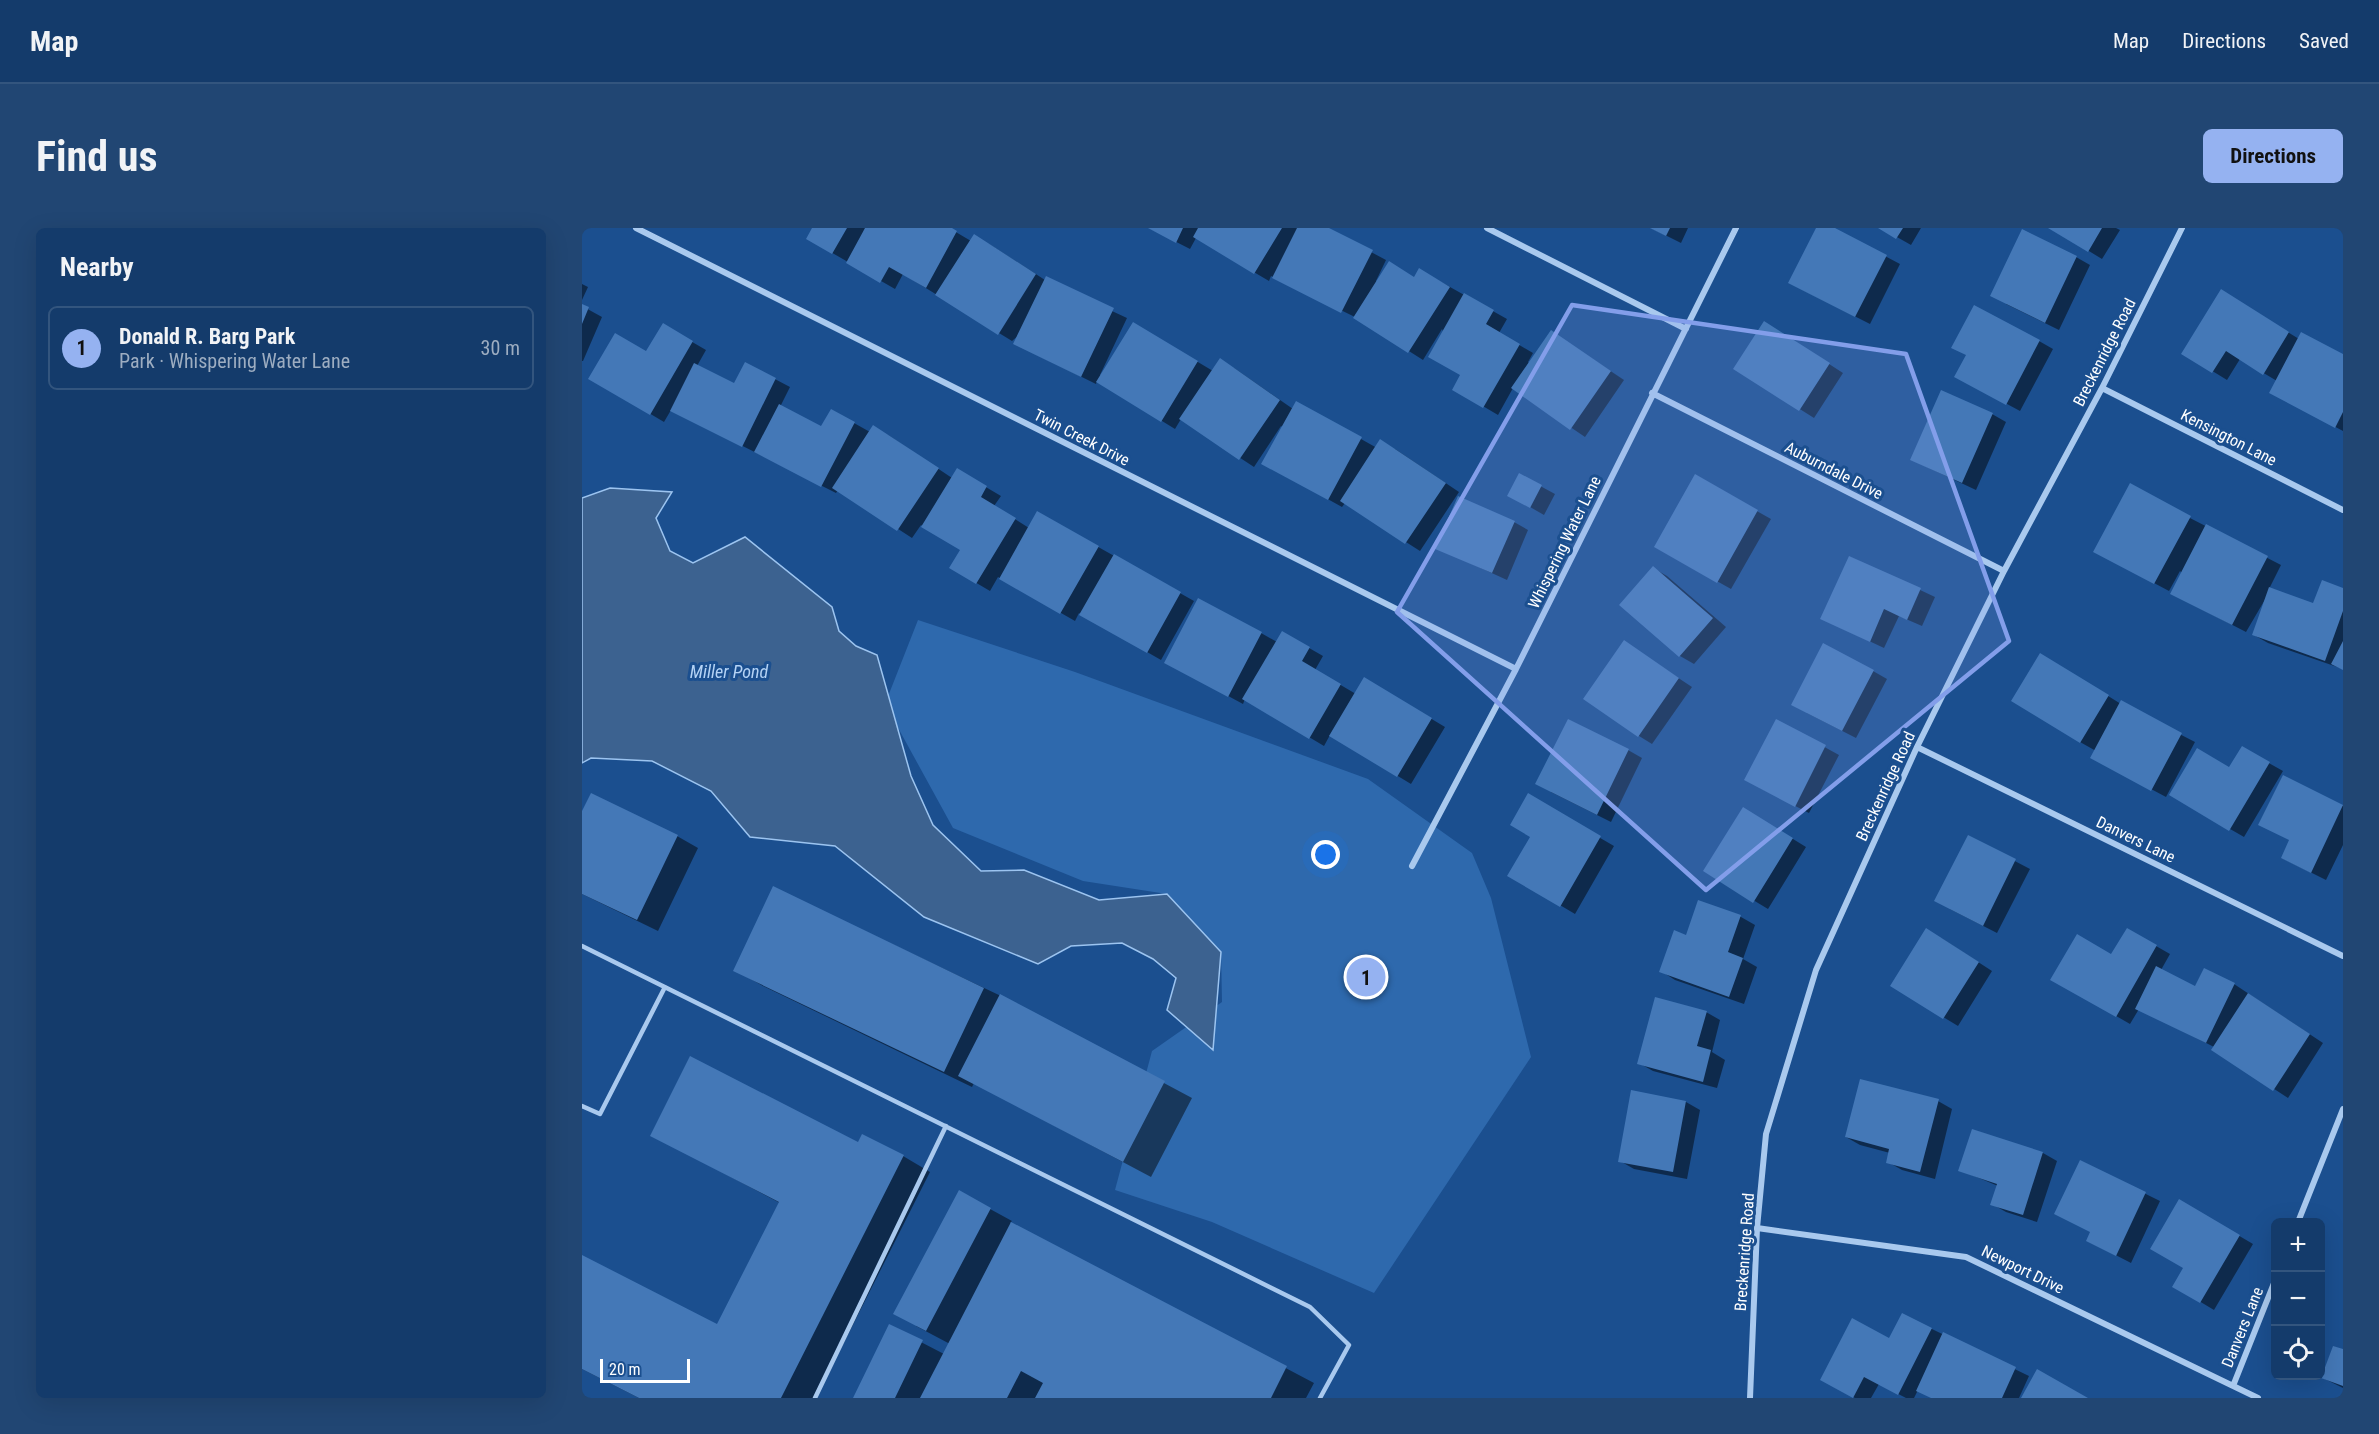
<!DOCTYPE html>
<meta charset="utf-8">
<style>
:root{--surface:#143b6b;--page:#214673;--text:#f1f3f6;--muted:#9dadc1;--line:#33557e;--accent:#95b2f1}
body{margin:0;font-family:"Roboto Condensed",sans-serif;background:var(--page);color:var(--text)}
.controls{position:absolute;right:18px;bottom:18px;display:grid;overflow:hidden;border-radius:9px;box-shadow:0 6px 24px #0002}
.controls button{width:54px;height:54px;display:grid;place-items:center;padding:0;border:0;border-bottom:2px solid var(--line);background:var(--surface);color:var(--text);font:30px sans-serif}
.scale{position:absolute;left:18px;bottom:15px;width:90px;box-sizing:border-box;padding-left:6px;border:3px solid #fff;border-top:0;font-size:16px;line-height:21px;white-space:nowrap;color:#fff;-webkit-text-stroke:4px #1b4f8f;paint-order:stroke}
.you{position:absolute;left:744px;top:627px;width:21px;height:21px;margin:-15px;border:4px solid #fff;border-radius:50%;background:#1a73e8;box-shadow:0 0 0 9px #1a73e833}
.badge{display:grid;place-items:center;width:39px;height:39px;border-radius:50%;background:var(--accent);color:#111;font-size:20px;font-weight:700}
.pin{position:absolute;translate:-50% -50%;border:3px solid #fff;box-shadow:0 2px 6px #0006}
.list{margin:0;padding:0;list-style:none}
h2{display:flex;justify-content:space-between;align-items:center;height:78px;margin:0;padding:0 24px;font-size:26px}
h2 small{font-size:20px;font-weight:400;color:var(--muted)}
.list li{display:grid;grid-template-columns:39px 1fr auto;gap:18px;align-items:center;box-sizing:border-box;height:84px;margin:0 12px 12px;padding:0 12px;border:2px solid var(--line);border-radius:9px}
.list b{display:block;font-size:22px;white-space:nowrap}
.list p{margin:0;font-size:20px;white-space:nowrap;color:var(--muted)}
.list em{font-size:20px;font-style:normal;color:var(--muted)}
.icon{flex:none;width:33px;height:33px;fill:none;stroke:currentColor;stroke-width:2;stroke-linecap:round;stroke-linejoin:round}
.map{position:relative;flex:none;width:1761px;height:1170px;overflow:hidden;border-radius:9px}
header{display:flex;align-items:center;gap:36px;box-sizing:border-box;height:84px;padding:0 30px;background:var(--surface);border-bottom:2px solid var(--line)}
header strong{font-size:28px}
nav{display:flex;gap:33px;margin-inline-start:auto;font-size:21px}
.intro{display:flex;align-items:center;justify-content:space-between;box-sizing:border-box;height:144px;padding:0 36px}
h1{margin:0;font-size:42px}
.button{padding:15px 27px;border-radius:9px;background:var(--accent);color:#111;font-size:21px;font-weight:700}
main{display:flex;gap:36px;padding:0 36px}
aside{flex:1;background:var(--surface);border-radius:9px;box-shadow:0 6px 24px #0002}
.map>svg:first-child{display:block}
.green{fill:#2e69ad}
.water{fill:#3c6290;stroke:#9cc4f0;stroke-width:1.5}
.shadow{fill:#0007}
.building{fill:#4478b7}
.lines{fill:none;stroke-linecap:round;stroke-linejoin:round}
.lane{stroke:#a9c9ee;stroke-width:4.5}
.street{stroke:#a9c9ee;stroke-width:6}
.marked{fill:#839eea;fill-opacity:0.2;stroke:#839eea;stroke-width:4.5;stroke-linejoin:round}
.labels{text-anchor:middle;stroke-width:6;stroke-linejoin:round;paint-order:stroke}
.street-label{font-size:16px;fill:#fff;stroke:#1b4f8f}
.water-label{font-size:18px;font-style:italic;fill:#b5d3f5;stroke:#1b4f8f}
</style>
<header>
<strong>Map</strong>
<nav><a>Map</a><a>Directions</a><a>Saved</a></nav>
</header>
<div class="intro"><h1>Find us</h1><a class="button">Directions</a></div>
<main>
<aside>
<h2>Nearby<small></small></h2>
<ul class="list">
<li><span class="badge">1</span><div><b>Donald R. Barg Park</b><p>Park · Whispering Water Lane</p></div><em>30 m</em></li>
</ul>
</aside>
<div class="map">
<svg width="1761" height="1170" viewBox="0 0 1761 1170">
<rect width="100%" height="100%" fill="#1b4f8f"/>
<path class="green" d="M336,392L493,444L786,551L890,625L909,670L949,829L792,1065L630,994L533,962L570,823L640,774L639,724L585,666L501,653L371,600L303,476Z"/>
<path class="water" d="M28,260L90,264L74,290L88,323L111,335L163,309L250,379L257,403L274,418L295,427L329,548L351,597L399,643L442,642L517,672L585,666L639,724L631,822L585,782L594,750L571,731L540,715L489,718L456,736L342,689L253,618L168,609L129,563L70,533L9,530L0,535V270Z"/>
<path class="shadow" d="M232,0H367L389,13L407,16L463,52L545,90L518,147L520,148L552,96L631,143L652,140L711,181L715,175L795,220L813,221L877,264L838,323L763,275L760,279L681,235L701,199L699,198L672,239L599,191L593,201L515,153L514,156L447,123L437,107L430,113L321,46L313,61L226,11Z
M567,0H744L804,32L794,53L796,54L852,50L925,91L917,105L951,125L946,134L948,136L970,104L1042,152L1003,209L931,160L916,187L872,161L880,147L860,101L841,132L775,90L689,48L687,53L614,10L608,21Z
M1069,0H1106L1099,15Z
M1235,0H1250L1318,36L1288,96L1221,62Z
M1299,0H1339L1329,17Z
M1469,0H1534L1538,2L1520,31Z
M1494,29L1508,37L1477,102L1424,76Z
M0,56L6,59L0,72Z
M1653,71L1717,111L1761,128V203L1703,172L1695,153L1658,131L1645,152L1601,125Z
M0,78L20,89L1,133H0Z
M81,97L124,122L115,138L153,157L164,136L208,159L198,179L240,200L272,195L288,204L306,207L370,250L375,242L419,268L412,278L447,300L456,285L612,373L579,432L497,385L493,393L416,349L408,363L369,340L380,322L339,297L330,310L256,262L254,265L89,182L82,194L8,150L65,125Z
M1196,103L1261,145L1232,190L1153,140Z
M1457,113L1471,121L1438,183L1388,156Z
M1410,186L1424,194L1394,262L1330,232Z
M938,247L973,266L962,287L927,267Z
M1114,249L1189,291L1149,361L1074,319Z
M1608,290L1699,337L1687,361L1732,377L1761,361V441L1686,415L1672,407L1688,363L1664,404L1604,373L1600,345L1598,343L1587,363L1527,331Z
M932,294L946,302L925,352L855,320Z
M1268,329L1353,369L1340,398L1317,388L1302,420L1240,391Z
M1071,340L1085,348L1144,399L1112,436L1098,428L1039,377Z
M679,405L695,414L701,405L741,428L733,442L774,466L783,451L863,499L829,556L748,507L742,518L663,471L661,476L598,442Z
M1042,414L1110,459L1070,516L1057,508Z
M1473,435L1539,476L1613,514L1584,569L1524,537L1514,523L1498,514Z
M1291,443L1305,451L1274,510L1225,485Z
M1195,493L1257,527L1227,585L1178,560Z
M1660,520L1701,543L1662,609L1589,567L1648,541Z
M1046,522L1060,530L1029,594L969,564Z
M1702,549L1761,578V617L1744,652L1700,630L1708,613Z
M946,568L1032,618L993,686L927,647L950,608Z
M0,587L95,608L116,620L76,703L0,666Z
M1175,589L1224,619L1186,681L1123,643Z
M1387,609L1448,641L1415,705L1368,681Z
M192,660L419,768L610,870L569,949L392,855L390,859L181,758L153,742Z
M1117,674L1159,689L1173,697L1161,731L1175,739L1162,776L1093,752L1079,743L1105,709Z
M1546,702L1588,726L1579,742L1614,760L1652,756L1741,815L1706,870L1631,821L1632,819L1557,781L1548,796L1470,751L1530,729Z
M1359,710L1410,743L1376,798L1310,758Z
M1124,784L1138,792L1130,824L1143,832L1135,860L1071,843L1057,835Z
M1051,864L1104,874L1118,882L1105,951L1052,941L1038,933Z
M1356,873L1370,881L1353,951L1320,942L1306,934L1308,925L1278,917L1264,909Z
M1391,902L1461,925L1475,933L1455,994L1424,984L1410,976L1416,958L1378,942Z
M70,907L277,916L321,928L348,944L234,1170H57L0,1141V1028L136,1098L198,975Z
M1499,934L1578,973L1549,1035L1520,1020L1510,1004Z
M377,964L430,993L428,995L732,1155L724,1170H273L308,1098L362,1126L368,1116L334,1098Z
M1598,973L1671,1016L1632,1082L1592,1058L1603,1040Z
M1321,1087L1447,1148L1437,1170H1352L1336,1162L1332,1170H1324L1297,1156L1289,1170H1273L1254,1160L1308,1112Z
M1761,1123V1160L1741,1150Z"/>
<path class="building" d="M230,0H265L250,26L224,11Z
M283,0H370L375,3L344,60L307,39L298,55L264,35Z
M566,0H601L594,15Z
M616,0H700L672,46L611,9Z
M715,0H747L791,22L759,85L690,50Z
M1068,0H1088L1084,8Z
M1234,0H1253L1305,27L1273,89L1206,55Z
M1296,0H1321L1314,11Z
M1466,0H1520L1506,24Z
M1440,1L1495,28L1463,95L1408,68Z
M392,6L454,46L416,107L353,67Z
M807,33L832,49L837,40L868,59L826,125L771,90Z
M464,48L532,80L499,149L431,116Z
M1639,61L1707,104L1681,147L1644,123L1630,145L1599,126Z
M882,65L912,82L904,96L938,116L901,180L870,162L878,147L846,129Z
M0,76L7,79L0,96Z
M1392,77L1458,112L1424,177L1372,149L1384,127L1369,120Z
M1182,93L1248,135L1217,183L1151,141Z
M551,94L616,133L579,194L514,154Z
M81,95L111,113L68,187L6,151L33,105L64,123Z
M969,102L1029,143L988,202L929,160Z
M1719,104L1761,126V184L1753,200L1687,165Z
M638,130L698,172L657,232L597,191Z
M163,134L194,150L160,219L88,183L112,135L152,155Z
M1359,162L1411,185L1380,255L1328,232Z
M714,173L780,209L746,272L679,236Z
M197,176L239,198L249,181L273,194L239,259L172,224Z
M291,197L357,240L315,303L250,260Z
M798,211L864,255L823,316L758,273Z
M375,240L405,258L399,269L434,290L394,356L367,340L378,322L339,299Z
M937,245L960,257L948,280L925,268Z
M1113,246L1176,282L1135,355L1072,319Z
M1548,255L1609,288L1572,356L1511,324Z
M876,268L933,293L910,345L853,321Z
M455,283L517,318L478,386L417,351Z
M1624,296L1686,328L1650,397L1588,366Z
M532,326L599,364L565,425L497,387Z
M1267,328L1339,360L1325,392L1302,381L1288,414L1238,391Z
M1071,338L1131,390L1097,429L1037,377Z
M1740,352L1761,360V383L1743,433L1670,407L1687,359L1731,375Z
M616,370L680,404L646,469L582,435Z
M700,403L728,419L720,433L759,456L727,511L660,471Z
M1042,412L1097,450L1056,509L1001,471Z
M1761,413V442L1749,436Z
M1241,415L1292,442L1260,503L1209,477Z
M1458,425L1527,467L1498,515L1429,473Z
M782,449L850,490L815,549L747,508Z
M1539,472L1600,505L1569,563L1508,530Z
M986,491L1047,521L1015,587L953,556Z
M1194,491L1244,517L1213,579L1162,552Z
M1660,518L1688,534L1647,603L1587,567L1615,520L1647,539Z
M1701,547L1761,577L1729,645L1699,630L1707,612L1676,597Z
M9,565L96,607L55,692L0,666V583Z
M946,565L1019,608L978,679L925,648L948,609L928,597Z
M1161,579L1211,610L1171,675L1121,643Z
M1386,607L1434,631L1401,698L1352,673Z
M191,658L402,760L362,844L151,743Z
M1116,672L1159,687L1146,724L1161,730L1147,769L1077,744L1092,702L1104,707Z
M1344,700L1397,734L1361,791L1308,758Z
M1545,700L1575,717L1534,789L1468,752L1495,706L1529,726Z
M1574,738L1613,758L1622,740L1653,755L1624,815L1553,781Z
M1666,765L1728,806L1691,863L1629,822Z
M418,766L583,853L541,934L376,848Z
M1073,769L1125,783L1115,818L1129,822L1121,854L1055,836Z
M108,828L276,914L280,906L322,927L199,1170H57L0,1141V1027L135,1096L197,974L68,908Z
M1278,851L1357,871L1338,944L1304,935L1307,921L1263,909Z
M1049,862L1104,873L1091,944L1036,934Z
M1390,901L1461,924L1441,987L1408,977L1415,956L1376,943Z
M1498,932L1564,964L1534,1028L1504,1013L1508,1004L1472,986Z
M377,962L409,980L344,1103L311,1086Z
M1597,971L1658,1007L1618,1075L1590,1059L1601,1040L1568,1021Z
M429,994L705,1138L689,1170H453L461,1155L439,1143L425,1170H338Z
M1320,1085L1350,1100L1316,1167L1282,1149L1271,1170L1238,1152L1270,1090L1307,1110Z
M307,1096L341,1112L313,1170H271Z
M1361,1104L1434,1139L1420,1170H1349L1334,1163Z
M1751,1118L1761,1121V1158L1739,1150Z
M1455,1141L1506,1170H1439Z"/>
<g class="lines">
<path class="lane" d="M0,718L728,1079L767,1117L738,1170
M0,878L18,886L83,759
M233,1170L364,898"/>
<path class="street" d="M54,0L934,441
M905,0L1104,101
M1520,160L1761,282
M1070,165L1422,343
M1335,519L1761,728
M830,638L934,441L1154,0
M1716,994L1761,881
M1175,1000L1384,1029L1676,1170
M1651,1158L1694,1050
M1168,1170L1175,1000L1184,906L1234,742L1335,519L1422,343L1520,160L1600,0"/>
</g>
<path class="marked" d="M990,77L1324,126L1427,413L1124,662L815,384Z"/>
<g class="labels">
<g class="street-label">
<text transform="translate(1522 124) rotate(-63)" y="6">Breckenridge Road</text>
<text transform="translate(500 209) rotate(27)" y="6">Twin Creek Drive</text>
<text transform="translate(1647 209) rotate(27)" y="6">Kensington Lane</text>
<text transform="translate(1252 242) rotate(27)" y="6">Auburndale Drive</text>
<text transform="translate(982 314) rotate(-64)" y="6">Whispering Water Lane</text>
<text transform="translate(1303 558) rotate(-65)" y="6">Breckenridge Road</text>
<text transform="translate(1554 611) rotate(26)" y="6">Danvers Lane</text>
<text transform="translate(1162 1024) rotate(-86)" y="6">Breckenridge Road</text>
<text transform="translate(1441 1041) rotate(26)" y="6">Newport Drive</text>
<text transform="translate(1660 1099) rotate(-68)" y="6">Danvers Lane</text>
</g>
<g class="water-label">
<text x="147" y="450">Miller Pond</text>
</g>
</g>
</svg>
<div class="controls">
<button>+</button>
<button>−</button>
<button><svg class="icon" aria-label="locate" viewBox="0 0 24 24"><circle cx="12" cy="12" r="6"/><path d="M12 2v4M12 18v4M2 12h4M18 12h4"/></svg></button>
</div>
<div class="scale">20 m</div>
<div class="you"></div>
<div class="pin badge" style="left:784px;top:749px">1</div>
</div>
</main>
